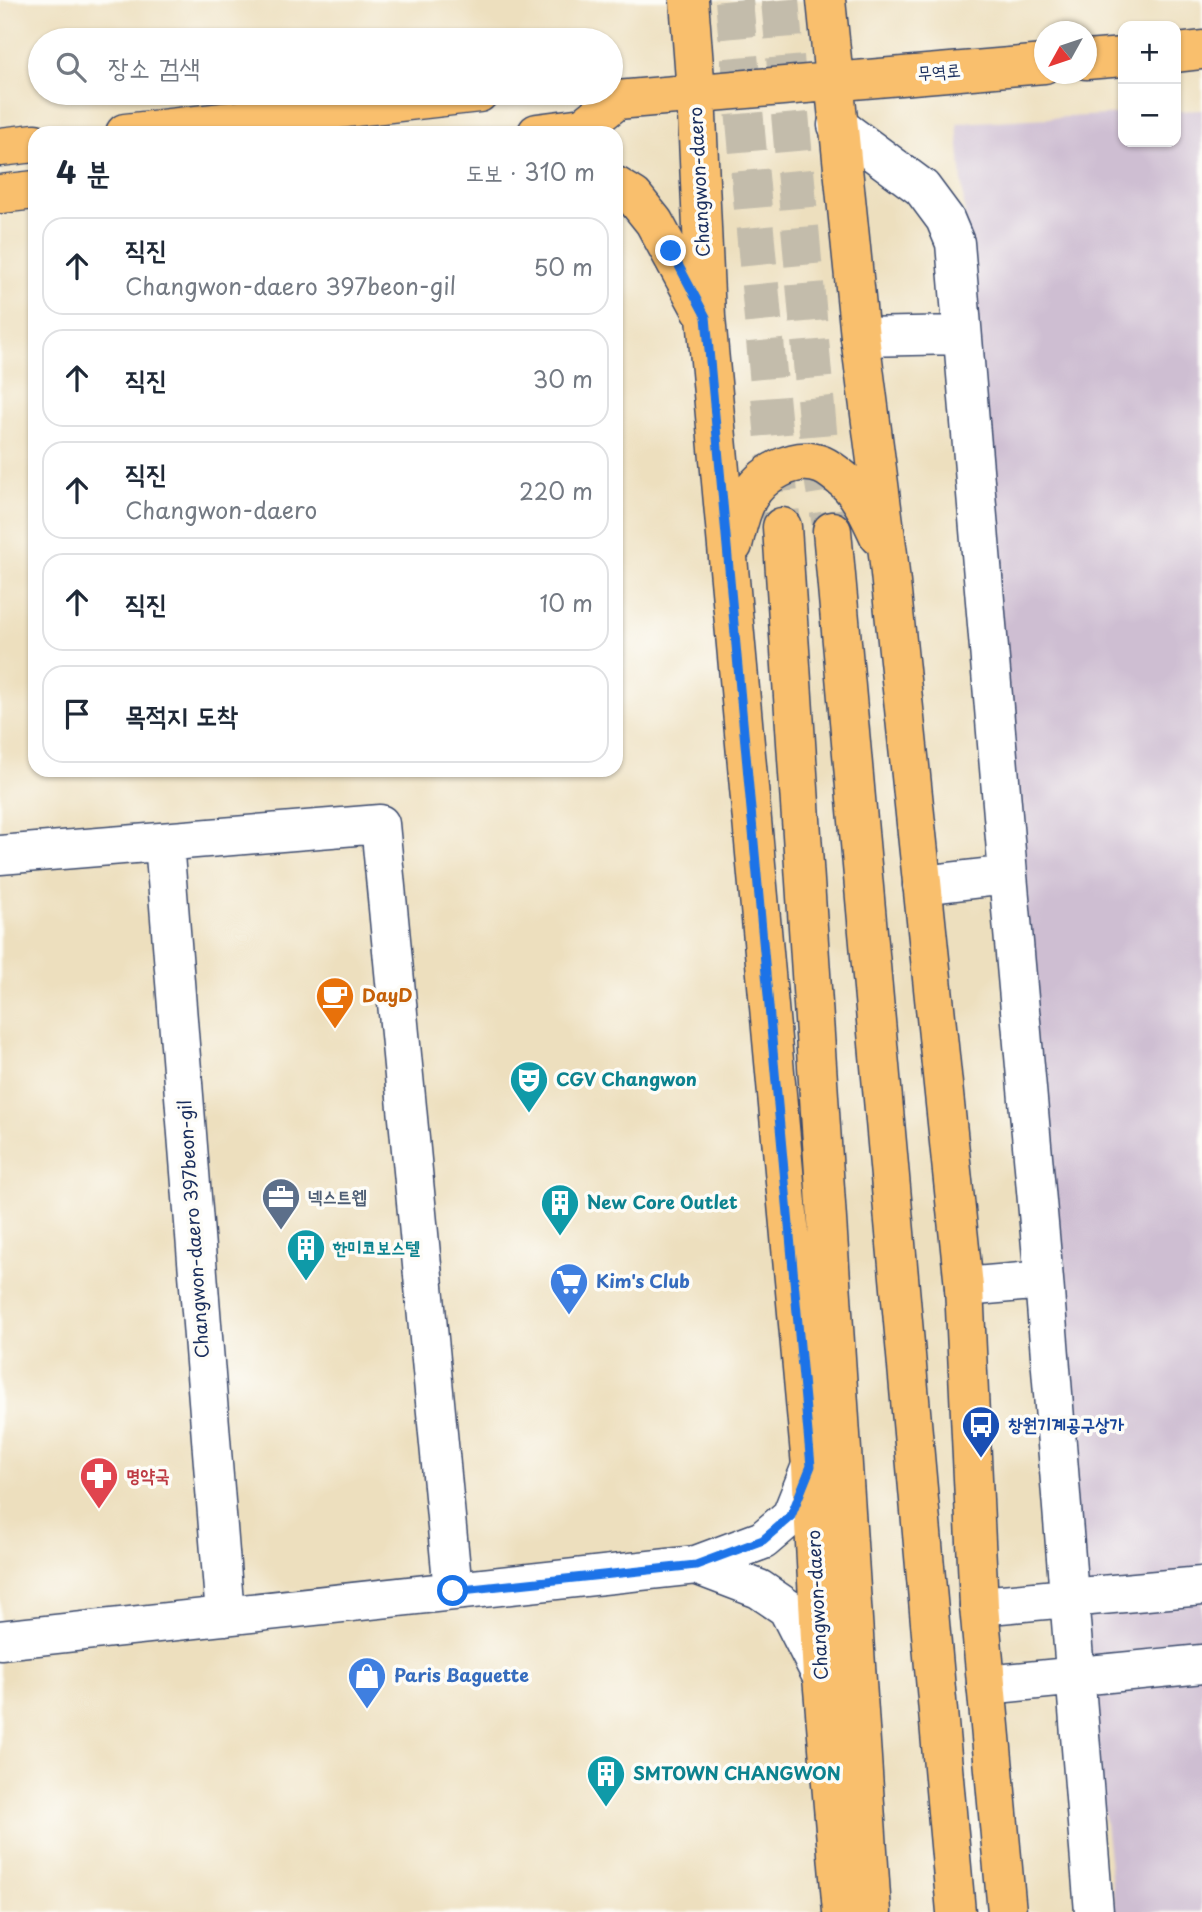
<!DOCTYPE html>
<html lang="ko">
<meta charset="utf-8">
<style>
:root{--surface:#fff;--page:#f2f2f3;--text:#1f2937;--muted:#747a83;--line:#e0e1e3}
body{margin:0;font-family:"Playpen Sans","Poor Story",sans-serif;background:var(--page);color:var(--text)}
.controls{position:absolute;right:21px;top:21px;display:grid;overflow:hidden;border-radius:14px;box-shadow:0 2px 5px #0004}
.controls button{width:63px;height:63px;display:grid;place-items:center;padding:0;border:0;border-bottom:2px solid var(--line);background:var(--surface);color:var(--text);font:35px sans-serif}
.compass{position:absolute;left:1034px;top:21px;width:63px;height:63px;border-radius:50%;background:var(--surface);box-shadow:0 2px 5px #0004;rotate:230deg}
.stop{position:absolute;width:21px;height:21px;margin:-16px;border:5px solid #1a73e8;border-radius:50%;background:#fff}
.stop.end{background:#1a73e8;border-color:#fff;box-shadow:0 2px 7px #0008}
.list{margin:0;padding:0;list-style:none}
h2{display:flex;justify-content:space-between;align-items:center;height:91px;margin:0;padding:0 28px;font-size:30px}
h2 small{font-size:23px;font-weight:400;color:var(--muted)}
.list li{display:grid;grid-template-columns:46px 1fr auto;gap:21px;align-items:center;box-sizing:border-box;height:98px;margin:0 14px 14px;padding:0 14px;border:2px solid var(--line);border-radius:21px}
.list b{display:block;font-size:26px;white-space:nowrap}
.list p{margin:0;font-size:23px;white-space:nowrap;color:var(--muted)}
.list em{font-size:23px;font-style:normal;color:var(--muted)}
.icon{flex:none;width:38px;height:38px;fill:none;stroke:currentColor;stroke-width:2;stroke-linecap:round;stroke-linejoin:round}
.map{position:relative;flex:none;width:1202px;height:1912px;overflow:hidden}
.search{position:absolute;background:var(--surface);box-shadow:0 2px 5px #0004;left:28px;top:28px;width:595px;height:77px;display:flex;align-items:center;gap:18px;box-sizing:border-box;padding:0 24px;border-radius:38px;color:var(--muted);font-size:26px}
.panel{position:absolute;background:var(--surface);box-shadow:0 2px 5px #0004;left:28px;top:126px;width:595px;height:651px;border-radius:21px}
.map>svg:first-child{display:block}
.industrial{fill:#cebed2}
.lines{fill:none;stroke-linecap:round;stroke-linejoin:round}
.major-tunnel{stroke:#c3bcab;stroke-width:38;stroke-dasharray:38 19;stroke-linecap:butt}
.minor-casing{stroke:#3a496c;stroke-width:41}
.major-casing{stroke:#3a496c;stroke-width:41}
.minor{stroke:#fff;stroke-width:38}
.major{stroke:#f9bf6d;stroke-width:38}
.route{stroke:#1a73e8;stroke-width:9}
.labels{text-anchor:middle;stroke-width:7;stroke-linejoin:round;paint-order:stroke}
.street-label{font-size:18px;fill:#1b2f5e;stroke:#fdfcf7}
.food-label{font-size:18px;font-weight:bold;fill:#c56008;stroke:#fdfcf7;text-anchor:start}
.culture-label{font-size:18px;font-weight:bold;fill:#0d838f;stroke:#fdfcf7;text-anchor:start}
.service-label{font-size:18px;font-weight:bold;fill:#4e5e75;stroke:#fdfcf7;text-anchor:start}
.shop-label{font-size:18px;font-weight:bold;fill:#366cbe;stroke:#fdfcf7;text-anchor:start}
.transit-label{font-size:18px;font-weight:bold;fill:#164399;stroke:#fdfcf7;text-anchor:start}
.health-label{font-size:18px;font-weight:bold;fill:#be3a42;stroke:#fdfcf7;text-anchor:start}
</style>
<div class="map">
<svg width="1202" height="1912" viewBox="0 0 1202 1912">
<rect width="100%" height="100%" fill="#fdfcf7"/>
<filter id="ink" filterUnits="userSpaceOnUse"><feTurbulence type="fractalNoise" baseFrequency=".0143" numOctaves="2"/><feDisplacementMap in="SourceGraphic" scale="14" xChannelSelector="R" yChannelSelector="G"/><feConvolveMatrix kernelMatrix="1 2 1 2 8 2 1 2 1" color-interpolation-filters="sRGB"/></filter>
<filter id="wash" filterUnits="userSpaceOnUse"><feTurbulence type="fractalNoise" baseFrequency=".00686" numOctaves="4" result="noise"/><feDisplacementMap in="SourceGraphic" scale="28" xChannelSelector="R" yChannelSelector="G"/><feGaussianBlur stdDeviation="1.57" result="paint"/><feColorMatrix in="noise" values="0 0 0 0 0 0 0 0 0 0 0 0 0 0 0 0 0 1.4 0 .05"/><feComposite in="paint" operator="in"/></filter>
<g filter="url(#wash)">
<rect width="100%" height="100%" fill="#eddfbe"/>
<path class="industrial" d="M1202,110V1912H1115L1090,1690L957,123L1123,114V142H1176V111Z"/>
</g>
<g filter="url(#ink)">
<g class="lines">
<path class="major-tunnel" d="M734,0L782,527
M780,0L821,465L832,531"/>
<g class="minor-casing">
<path id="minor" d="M837,125L922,188L945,219L955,243L1008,875L922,885
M860,337L962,335
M164,842L225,1616
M0,855L380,824L453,1591
M1044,1280L1094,1912
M964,1287L1044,1280L1008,875
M696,1565L759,1589L787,1608L822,1677
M979,1606L1202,1586
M0,1640L696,1565L763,1540L791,1516L811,1466
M986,1685L1202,1664"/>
</g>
<g class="major-casing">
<path id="major" d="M689,0L696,93L706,317L811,1466L822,1677L842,1912
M826,0L860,337L888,554L964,1287L979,1606L1007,1912
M1176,53L1202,50
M1086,60L1123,57
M601,93L617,100L1044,64
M125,133L479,93
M537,133L583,127L617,100
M0,147L35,143
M616,186L634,197L654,222L701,309
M0,194L35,190
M782,527L872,1912
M832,531L956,1912
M733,545C737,529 740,512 748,498C761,474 795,454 822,465C829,468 839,476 845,481C861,495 870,517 879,536"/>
</g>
<use href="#minor" class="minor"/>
<use href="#major" class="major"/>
</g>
</g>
<g class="lines" filter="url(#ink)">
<path class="route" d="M453,1591L696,1565L763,1540L791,1516L811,1466L706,317L671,251"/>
</g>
<defs>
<g id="cafe-pin" transform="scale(2.0125)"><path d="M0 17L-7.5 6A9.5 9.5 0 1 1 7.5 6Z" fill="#e8710a" stroke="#fdfcf7"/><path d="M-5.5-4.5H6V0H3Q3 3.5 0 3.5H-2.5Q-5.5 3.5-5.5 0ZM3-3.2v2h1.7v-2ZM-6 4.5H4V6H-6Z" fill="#fff"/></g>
<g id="theatre-pin" transform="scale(2.0125)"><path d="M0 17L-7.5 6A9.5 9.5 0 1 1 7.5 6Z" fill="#0f9aa8" stroke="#fdfcf7"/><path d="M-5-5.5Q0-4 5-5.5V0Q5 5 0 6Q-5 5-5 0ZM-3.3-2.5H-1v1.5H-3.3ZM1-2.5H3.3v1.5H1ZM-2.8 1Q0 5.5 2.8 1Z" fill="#fff"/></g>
<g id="office-pin" transform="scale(2.0125)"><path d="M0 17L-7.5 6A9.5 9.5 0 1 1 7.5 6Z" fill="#5c6f8a" stroke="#fdfcf7"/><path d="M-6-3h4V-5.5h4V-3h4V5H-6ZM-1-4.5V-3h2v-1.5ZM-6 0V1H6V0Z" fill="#fff"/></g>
<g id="building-pin" transform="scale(2.0125)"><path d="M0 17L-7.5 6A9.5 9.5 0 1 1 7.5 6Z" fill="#0f9aa8" stroke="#fdfcf7"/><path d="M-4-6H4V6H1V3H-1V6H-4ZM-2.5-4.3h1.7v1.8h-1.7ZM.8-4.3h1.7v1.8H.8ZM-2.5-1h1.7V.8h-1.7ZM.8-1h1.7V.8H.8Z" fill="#fff"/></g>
<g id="supermarket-pin" transform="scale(2.0125)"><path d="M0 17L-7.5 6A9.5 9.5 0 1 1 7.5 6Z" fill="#3f7fe0" stroke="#fdfcf7"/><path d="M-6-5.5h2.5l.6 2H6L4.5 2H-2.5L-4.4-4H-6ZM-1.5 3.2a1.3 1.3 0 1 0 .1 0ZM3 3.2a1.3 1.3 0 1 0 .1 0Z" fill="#fff"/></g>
<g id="bus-pin" transform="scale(2.0125)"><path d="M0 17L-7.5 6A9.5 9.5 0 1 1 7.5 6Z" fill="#1a4fb4" stroke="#fdfcf7"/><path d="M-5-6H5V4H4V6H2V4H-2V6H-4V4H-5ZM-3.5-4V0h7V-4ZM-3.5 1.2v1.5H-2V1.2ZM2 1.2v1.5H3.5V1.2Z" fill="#fff"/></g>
<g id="pharmacy-pin" transform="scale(2.0125)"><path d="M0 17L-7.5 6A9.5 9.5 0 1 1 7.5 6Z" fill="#e0444e" stroke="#fdfcf7"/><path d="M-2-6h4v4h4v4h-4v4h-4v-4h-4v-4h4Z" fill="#fff"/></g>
<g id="shop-pin" transform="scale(2.0125)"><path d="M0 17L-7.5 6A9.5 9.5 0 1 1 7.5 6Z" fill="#3f7fe0" stroke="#fdfcf7"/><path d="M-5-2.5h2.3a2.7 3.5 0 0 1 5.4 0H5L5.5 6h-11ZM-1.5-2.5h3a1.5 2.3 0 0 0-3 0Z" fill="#fff"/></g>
</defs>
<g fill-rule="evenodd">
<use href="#cafe-pin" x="335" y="996"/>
<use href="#theatre-pin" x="529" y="1080"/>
<use href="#office-pin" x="281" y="1197"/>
<use href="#building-pin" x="560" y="1203"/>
<use href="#building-pin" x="306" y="1248"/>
<use href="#supermarket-pin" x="569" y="1282"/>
<use href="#bus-pin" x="981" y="1425"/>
<use href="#pharmacy-pin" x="99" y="1476"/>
<use href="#shop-pin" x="367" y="1676"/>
<use href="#building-pin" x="606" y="1774"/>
</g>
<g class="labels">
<g class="street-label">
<text transform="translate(939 72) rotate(-5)" y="6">무역로</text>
<text transform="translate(700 182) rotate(-93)" y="6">Changwon-daero</text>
<text transform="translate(194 1229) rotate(-94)" y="6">Changwon-daero 397beon-gil</text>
<text transform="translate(818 1605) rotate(-93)" y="6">Changwon-daero</text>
</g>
<g class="food-label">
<text x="362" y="1002">DayD</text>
</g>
<g class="culture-label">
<text x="556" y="1086">CGV Changwon</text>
<text x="587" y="1209">New Core Outlet</text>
<text x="333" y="1254">한미코보스텔</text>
<text x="633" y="1780">SMTOWN CHANGWON</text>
</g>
<g class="service-label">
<text x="308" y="1203">넥스트웹</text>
</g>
<g class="shop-label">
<text x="596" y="1288">Kim's Club</text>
<text x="394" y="1682">Paris Baguette</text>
</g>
<g class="transit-label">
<text x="1008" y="1431">창원기계공구상가</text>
</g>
<g class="health-label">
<text x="126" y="1482">명약국</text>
</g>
</g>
</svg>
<div class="controls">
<button>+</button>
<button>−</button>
</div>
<svg class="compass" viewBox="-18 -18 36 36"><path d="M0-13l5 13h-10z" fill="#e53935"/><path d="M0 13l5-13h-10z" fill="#747a83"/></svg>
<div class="stop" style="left:453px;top:1591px"></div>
<div class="stop end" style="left:671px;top:251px"></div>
<div class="search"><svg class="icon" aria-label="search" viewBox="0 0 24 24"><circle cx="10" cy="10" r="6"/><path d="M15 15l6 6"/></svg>장소 검색</div>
<section class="panel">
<h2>4 분<small>도보 · 310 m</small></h2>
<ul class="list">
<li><svg class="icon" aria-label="ahead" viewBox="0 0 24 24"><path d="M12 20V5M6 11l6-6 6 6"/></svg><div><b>직진</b><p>Changwon-daero 397beon-gil</p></div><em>50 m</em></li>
<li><svg class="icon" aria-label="ahead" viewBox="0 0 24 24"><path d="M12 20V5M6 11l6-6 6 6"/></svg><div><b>직진</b></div><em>30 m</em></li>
<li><svg class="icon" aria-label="ahead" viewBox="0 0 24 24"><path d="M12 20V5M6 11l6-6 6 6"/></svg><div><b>직진</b><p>Changwon-daero</p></div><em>220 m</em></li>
<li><svg class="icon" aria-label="ahead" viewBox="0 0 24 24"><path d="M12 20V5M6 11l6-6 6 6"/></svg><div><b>직진</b></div><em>10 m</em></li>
<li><svg class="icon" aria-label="arrive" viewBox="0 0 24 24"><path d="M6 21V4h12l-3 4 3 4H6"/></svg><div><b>목적지 도착</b></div></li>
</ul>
</section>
</div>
